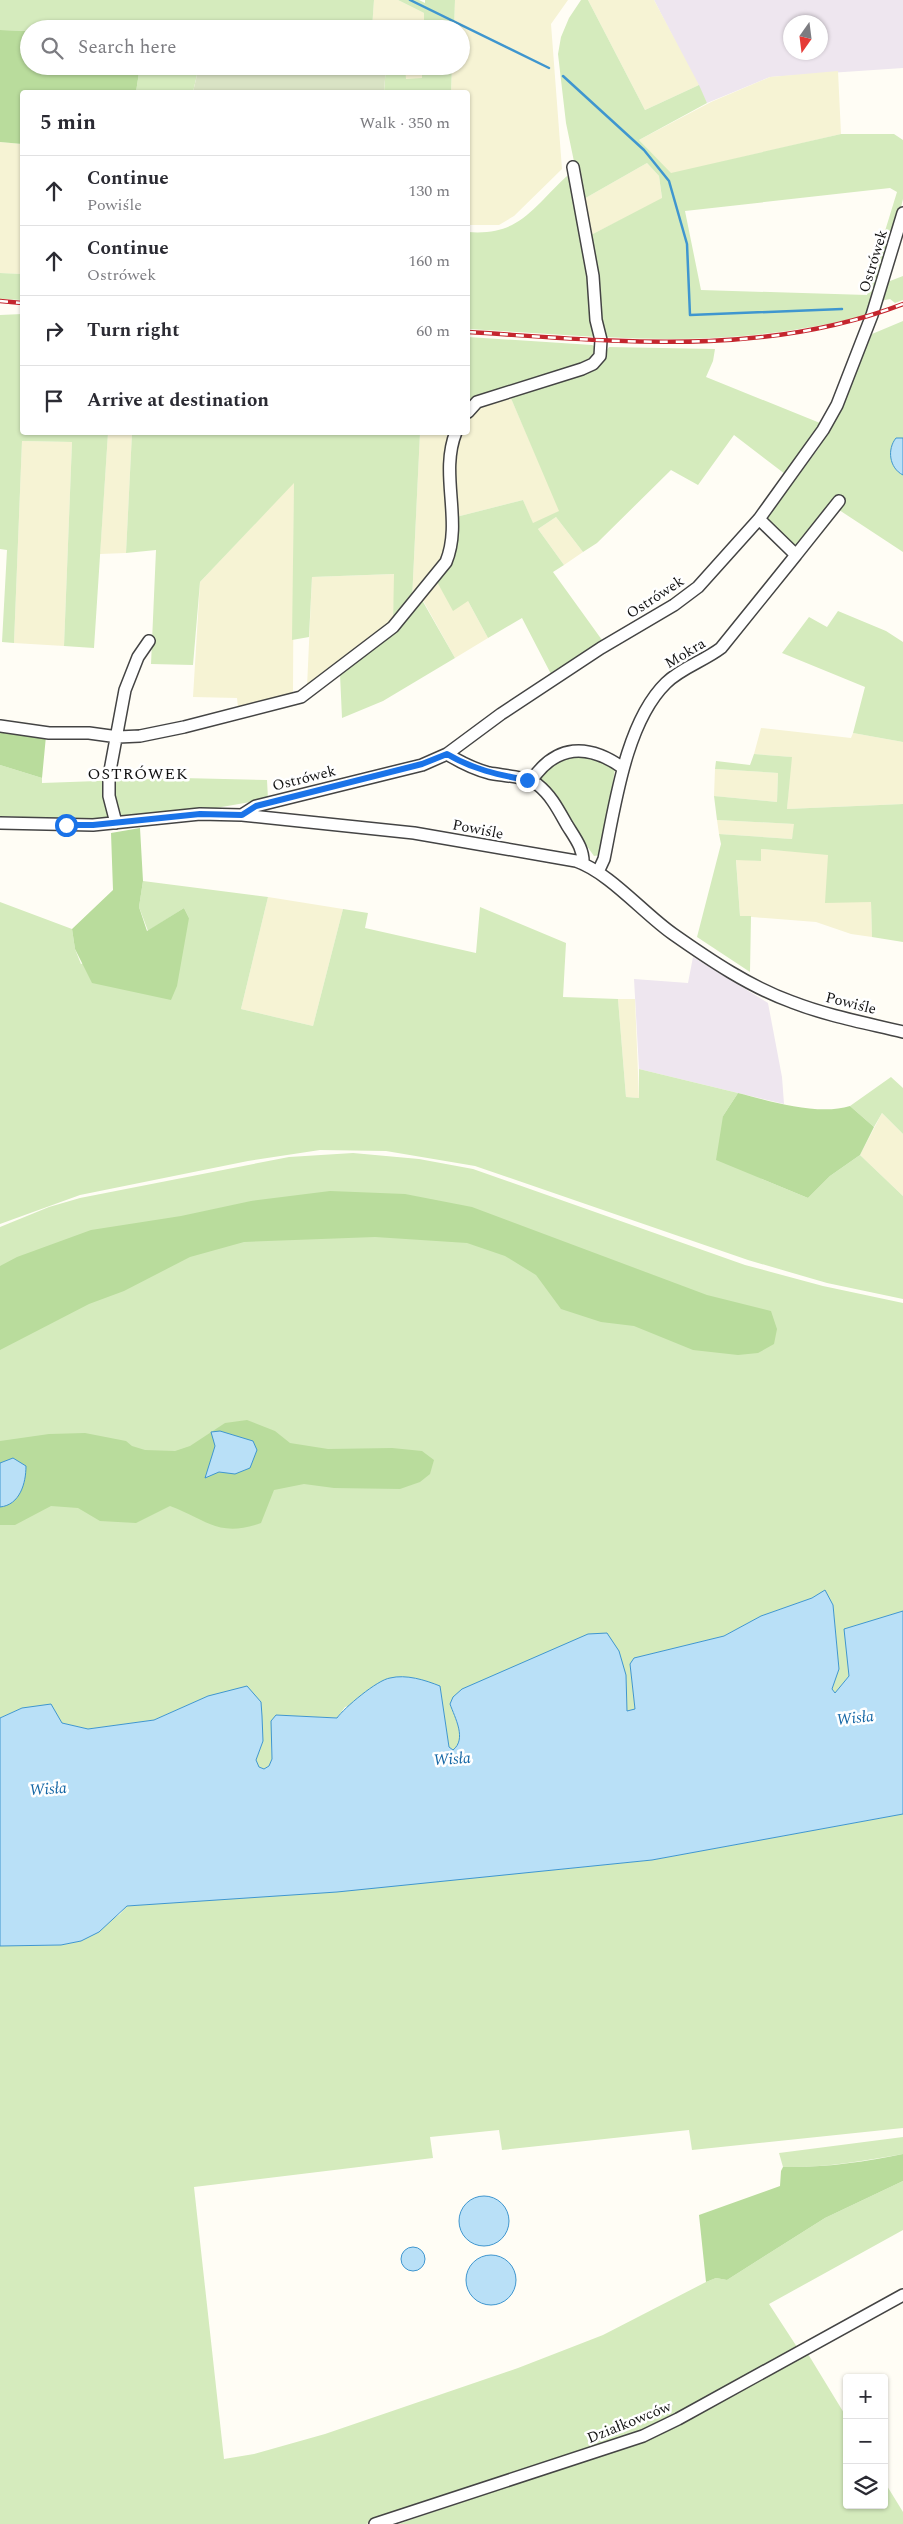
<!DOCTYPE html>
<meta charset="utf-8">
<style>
:root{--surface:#fff;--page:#f7f7f7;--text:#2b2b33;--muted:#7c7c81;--line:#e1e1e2}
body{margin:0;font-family:Spectral,serif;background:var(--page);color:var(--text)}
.controls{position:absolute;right:15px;bottom:15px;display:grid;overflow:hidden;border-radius:5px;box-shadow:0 1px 4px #0004}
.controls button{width:45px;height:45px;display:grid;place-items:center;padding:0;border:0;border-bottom:1px solid var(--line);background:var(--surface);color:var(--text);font:25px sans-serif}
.compass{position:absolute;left:783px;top:15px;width:45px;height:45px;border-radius:50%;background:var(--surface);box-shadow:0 1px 4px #0004;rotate:194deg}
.stop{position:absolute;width:15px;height:15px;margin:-11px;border:4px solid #1a73e8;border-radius:50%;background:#fff}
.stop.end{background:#1a73e8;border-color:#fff;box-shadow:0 1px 5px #0008}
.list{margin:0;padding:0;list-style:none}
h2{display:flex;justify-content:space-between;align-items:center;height:65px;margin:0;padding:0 20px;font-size:21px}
h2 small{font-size:16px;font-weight:400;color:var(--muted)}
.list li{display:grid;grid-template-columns:32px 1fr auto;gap:15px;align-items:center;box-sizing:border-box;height:70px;padding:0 20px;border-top:1px solid var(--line)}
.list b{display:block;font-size:19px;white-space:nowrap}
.list p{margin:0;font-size:16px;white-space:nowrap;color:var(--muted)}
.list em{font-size:16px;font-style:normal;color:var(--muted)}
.icon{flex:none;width:28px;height:28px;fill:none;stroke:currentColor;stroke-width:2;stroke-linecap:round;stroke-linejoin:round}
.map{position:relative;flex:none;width:903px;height:2524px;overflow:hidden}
.search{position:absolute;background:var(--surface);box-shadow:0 1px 4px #0004;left:20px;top:20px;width:450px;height:55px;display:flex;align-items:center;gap:12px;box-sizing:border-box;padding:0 18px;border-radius:28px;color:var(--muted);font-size:19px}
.panel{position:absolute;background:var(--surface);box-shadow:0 1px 4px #0004;left:20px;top:90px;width:450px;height:345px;border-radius:5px}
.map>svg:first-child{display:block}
.industrial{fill:#eee6ef;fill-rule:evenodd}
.farmland{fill:#f6f3d4}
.green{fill:#d5ebbd}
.forest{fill:#b9dc9c}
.cemetery{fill:#d9e3c4}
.water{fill:#b9e0f7;stroke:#3f96cf}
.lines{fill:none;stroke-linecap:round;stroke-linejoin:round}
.stream{stroke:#3f96cf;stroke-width:2.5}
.minor-casing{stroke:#444;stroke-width:14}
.minor{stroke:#fff;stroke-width:11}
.rail-casing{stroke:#c4262e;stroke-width:4.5}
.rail{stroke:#fff;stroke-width:2.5;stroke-dasharray:8;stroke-linecap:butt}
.route{stroke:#1a73e8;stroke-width:6}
.labels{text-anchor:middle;stroke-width:5;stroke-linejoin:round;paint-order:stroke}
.street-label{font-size:15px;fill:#111;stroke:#fff}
.neighbourhood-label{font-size:16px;letter-spacing:1px;fill:#111;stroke:#fff}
.water-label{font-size:16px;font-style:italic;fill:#1768a6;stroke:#fff}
</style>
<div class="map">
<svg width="903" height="2524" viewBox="0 0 903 2524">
<rect width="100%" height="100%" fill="#fffdf5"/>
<path class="industrial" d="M654,0H903V68L770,77L707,103ZM790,22H820V52H790Z
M693,957L768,1003L782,1077L784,1104L639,1069L634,979L688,983Z"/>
<path class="farmland" d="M374,0H398L424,13V29H372Z
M455,0H568L551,24L562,169L514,216L499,225H468V92H451L452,66H461V29H454Z
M588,0H654L699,85L645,110Z
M405,66H422V79H405Z
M838,71L841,134L671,174L639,140L711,102L770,77Z
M0,142L22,144V274L0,273Z
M647,163L659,176L662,199L589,236L582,200Z
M510,396L560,511L533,524L523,500L456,517L455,445L460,433L468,432V418L474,409Z
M108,433H132L126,553L100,554Z
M420,433H448L447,469L450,521L443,562L412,600Z
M22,441L72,442L64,646L14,643Z
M294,482L293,697L238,708L237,698L193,697L200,582Z
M556,517L583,552L564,565L538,529Z
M395,574L393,623L307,687L312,577Z
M435,580L468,601L488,638L455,658L421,597Z
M761,728L851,738L853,733L903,742V804L787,809L791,757L754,754Z
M715,769L778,773L777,802L714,796Z
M717,820L795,824L792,839L719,834Z
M761,849L829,854L871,902L872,937L851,934L816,922L740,916L736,859L760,861Z
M268,897L343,909L313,1026L241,1009Z
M618,999H635L639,1098L626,1097Z
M882,1113L903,1134V1196L860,1155Z"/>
<path class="green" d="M0,0H374L372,29H29V31L0,30Z
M398,0H419L425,3V0H455L454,29H424V13Z
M581,0H588L645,110L699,85L707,103L639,140L671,173L841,134H894L903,140V199L895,231H885L897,192L890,188L685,211L701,290L867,295L883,240L889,245L870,314C780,338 696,342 603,337L589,236L662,198L659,176L647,163L582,200L566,123L558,54L561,37L569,18Z
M140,66H199L193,92H136Z
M386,66H405L406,79L422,78V66H452L451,92H384Z
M567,176L574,181L597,337L468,329V232C520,236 532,208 567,176Z
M0,273L22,274V300L0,299Z
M903,276V300L895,303L890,299L880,301L886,280L890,281Z
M22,314V432L108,433L94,648L64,646L72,442L22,441L14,643L2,642L7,550L0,549V315Z
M903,321V552L830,504L796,547L766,519L818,449L836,419L872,334Z
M468,337L592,345L597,347L587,364L468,406Z
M609,347L715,349L713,361L706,377L820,423L785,474L734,435L698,485L671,470L597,543L583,552L556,517L538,529L564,565L553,572L602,640L552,676L522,618L488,638L468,601L453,611L436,580L456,517L523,500L533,523L559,511L510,396L593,370Z
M132,433H420L412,600L393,623L394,574L312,577L309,637L292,640L294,483L200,582L193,665L151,664L156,550L126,553Z
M422,600L455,658L383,701L342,718L340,674L400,625Z
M838,611L886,631L903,642V742L853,733L865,687L782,653L809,617L827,627Z
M754,754L792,757L787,809L903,804V942L872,937L871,902L825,903L828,855L761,849V861L736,860L740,916H751L750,972L697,937L721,844L719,834L792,839L794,824L717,820L714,796L777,802L778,773L715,769L716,761L750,765Z
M582,755L605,762L615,769L601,855L594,856L542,783L541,777L545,768L564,758Z
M0,765L42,778V783L182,778L267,780L268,799L216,808L89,820L0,816Z
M143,881L268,897L241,1009L313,1026L343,909L368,913L365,928L476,953L480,907L566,943L563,997L618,999L626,1097L639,1098V1069L738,1093L723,1116L762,1179L808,1198L830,1176L860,1155L903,1196V1299L827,1283L748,1260L475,1166L386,1151L320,1150L248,1161L80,1195L0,1224V902L72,929L75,949L81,964L189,918L184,908L148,931L139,907Z
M891,1077L903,1088V1134L882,1113L874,1127L850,1106Z
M353,1153L419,1159L473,1169L745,1265L823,1286L903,1303V1611L845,1629L849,1676L835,1693L832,1689L839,1669L833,1605L825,1591L812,1598L761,1616L724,1636L634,1658L630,1664L635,1709L627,1711L626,1675L505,1671L462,1689L450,1704C455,1718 467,1739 453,1750L449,1747L440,1686L345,1707L337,1718L276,1715L271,1741L272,1759L269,1766L264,1769L259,1767L256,1760L263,1741L261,1703L208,1696L154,1720L88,1729L62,1723L22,1708L0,1718V1227L49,1207L80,1198L289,1157Z
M903,1814V2128L692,2150L689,2130L502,2150L499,2130L430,2137L433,2158L194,2187L224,2459L254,2454L325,2434L518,2368L603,2335L706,2282L716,2278L727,2280L825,2218L903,2181V2230L769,2304L797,2347L681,2417L508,2478L366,2524H0V1946L61,1945L81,1941L120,1914L127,1906L533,1872L652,1860Z
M903,2137V2154C863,2161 824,2168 783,2167L779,2153Z
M808,2354L847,2418V2505H884V2481L903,2512V2524H398L652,2438Z"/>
<path class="forest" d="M0,30L29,31V66H140L136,92H22V144L0,142Z
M0,728L46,736L42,778L0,765Z
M140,828L143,881L139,907L147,931L184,908L189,918L177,986L171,1000L92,983L75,949L72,929L113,890L111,833Z
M738,1093C770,1101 818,1116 850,1106L874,1127L860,1155L830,1176L808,1198L716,1160L723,1116Z
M330,1191L405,1194L472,1207L707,1295L771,1311L777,1329L774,1344L758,1353L738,1355L693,1350L634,1326L601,1322L561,1309L536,1275L505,1256L467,1243L375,1237L244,1242L190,1257L124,1291L89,1304L0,1350V1266L17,1257L91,1230L181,1216L251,1201Z
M247,1420L275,1431L290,1443L328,1449L392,1448L422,1451L434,1460L430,1474L420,1482L400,1489L334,1488L304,1484L274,1490L261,1523C218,1538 208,1520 170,1506L136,1523L100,1521L78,1508L51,1506L15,1525H0V1441L49,1434L85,1433L126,1441L132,1446L145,1450L175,1451L190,1446L225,1423Z
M903,2154V2181L825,2218L727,2280L716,2278L706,2282L699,2215L780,2186L781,2171L783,2167C824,2168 863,2162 903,2154Z"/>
<path class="cemetery" d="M199,66H386L384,92H193Z"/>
<path class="water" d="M896,438H903V475C889,468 887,449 896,438Z
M220,1431L253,1441L257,1450L250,1468L235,1474L219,1472L205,1478L215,1446L211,1432Z
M13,1458L26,1466C26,1483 20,1505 0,1507V1463Z
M825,1590L833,1605L839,1669L832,1689L835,1693L849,1676L844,1629L903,1611V1814L652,1860L337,1892L127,1906L99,1932L81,1941L61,1945L0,1946V1718L22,1708L51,1704L62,1723L88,1729L154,1720L208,1696L247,1686L261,1702L262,1716L263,1741L256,1760L259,1767L264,1769L269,1766L272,1759L271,1721L276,1715L337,1718C344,1708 377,1680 390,1678C406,1674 425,1680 440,1686L449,1747L453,1750C467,1739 455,1718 450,1704L453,1697L462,1689L588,1634L607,1633L619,1651L626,1675L627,1711L635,1709L630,1664L634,1658L724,1636L761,1616L812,1598Z
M459 2221a25 25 0 1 1 50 0a25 25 0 1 1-50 0Z
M401 2259a12 12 0 1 1 24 0a12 12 0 1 1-24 0Z
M466 2280a25 25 0 1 1 50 0a25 25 0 1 1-50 0Z"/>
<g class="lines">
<path class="stream" d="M410,0L549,68
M563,76L644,150L669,181L687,244L690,315L842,309"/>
<g class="minor-casing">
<path id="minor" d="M468,412L477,402L582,369L593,364L600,356L601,340L596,320L593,276L573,167
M796,555L839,501
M0,726L49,733H89L118,737L140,736L184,727L301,697L393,627L446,562C463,521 439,474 456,432
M447,754C460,762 474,769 489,773C505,776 524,776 538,785C551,795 559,811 567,825C575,838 584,849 583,864
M531,781C556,744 588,743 623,768
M242,815L256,806L422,765L447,754L501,714L601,648L674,605L698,587L759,519L823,430L837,405L872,315L903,213
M0,823L93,825L200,814L242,815L414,833L576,861C610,873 643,913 673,934C710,960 750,987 792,1002C828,1016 866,1023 903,1032
M116,823L109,796V776L125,690L138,657L149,641
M598,872L604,859C615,805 626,722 666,683C681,668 704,661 721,648L796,555L759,519
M375,2524L643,2436L678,2419L903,2295"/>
</g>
<use href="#minor" class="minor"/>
<g class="rail-casing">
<path id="rail" d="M0,301L22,303
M468,332C614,341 762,358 903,304"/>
</g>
<use href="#rail" class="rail"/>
</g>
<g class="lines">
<path class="route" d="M66,825H93L200,814L242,815L256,806L422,764L447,754C472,769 498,775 527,780"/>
</g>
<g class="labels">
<g class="street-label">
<text transform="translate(873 261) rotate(-73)" y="5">Ostrówek</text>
<text transform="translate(655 597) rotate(-33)" y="5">Ostrówek</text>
<text transform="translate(685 653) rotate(-31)" y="5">Mokra</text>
<text transform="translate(304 778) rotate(-14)" y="5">Ostrówek</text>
<text transform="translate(478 829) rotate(11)" y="5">Powiśle</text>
<text transform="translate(851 1003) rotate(14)" y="5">Powiśle</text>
<text transform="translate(629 2422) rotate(-22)" y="5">Działkowców</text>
</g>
<g class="neighbourhood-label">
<text x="138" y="779">OSTRÓWEK</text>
</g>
<g class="water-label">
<text transform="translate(855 1717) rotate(-6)" y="6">Wisła</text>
<text transform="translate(452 1758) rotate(-4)" y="6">Wisła</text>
<text transform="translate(48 1788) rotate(-4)" y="6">Wisła</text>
</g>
</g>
</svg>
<div class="controls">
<button>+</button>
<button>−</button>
<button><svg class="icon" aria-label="layers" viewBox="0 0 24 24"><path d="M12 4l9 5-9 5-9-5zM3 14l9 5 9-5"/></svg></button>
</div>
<svg class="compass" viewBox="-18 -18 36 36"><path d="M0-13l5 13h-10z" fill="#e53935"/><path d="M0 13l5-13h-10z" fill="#7c7c81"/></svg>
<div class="stop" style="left:66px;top:825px"></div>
<div class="stop end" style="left:527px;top:780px"></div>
<div class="search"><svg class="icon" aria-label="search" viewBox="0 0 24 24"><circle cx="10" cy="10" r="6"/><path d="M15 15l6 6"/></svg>Search here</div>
<section class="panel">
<h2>5 min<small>Walk · 350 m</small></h2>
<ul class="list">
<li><svg class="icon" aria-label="ahead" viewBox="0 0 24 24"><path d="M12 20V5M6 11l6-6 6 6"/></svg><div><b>Continue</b><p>Powiśle</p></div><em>130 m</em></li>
<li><svg class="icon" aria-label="ahead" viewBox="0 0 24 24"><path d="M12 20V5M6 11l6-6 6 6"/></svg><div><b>Continue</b><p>Ostrówek</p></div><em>160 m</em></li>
<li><svg class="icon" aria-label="right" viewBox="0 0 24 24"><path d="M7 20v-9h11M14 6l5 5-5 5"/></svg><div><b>Turn right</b></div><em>60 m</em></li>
<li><svg class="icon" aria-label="arrive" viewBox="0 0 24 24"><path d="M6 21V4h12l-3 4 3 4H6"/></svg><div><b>Arrive at destination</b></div></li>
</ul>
</section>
</div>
